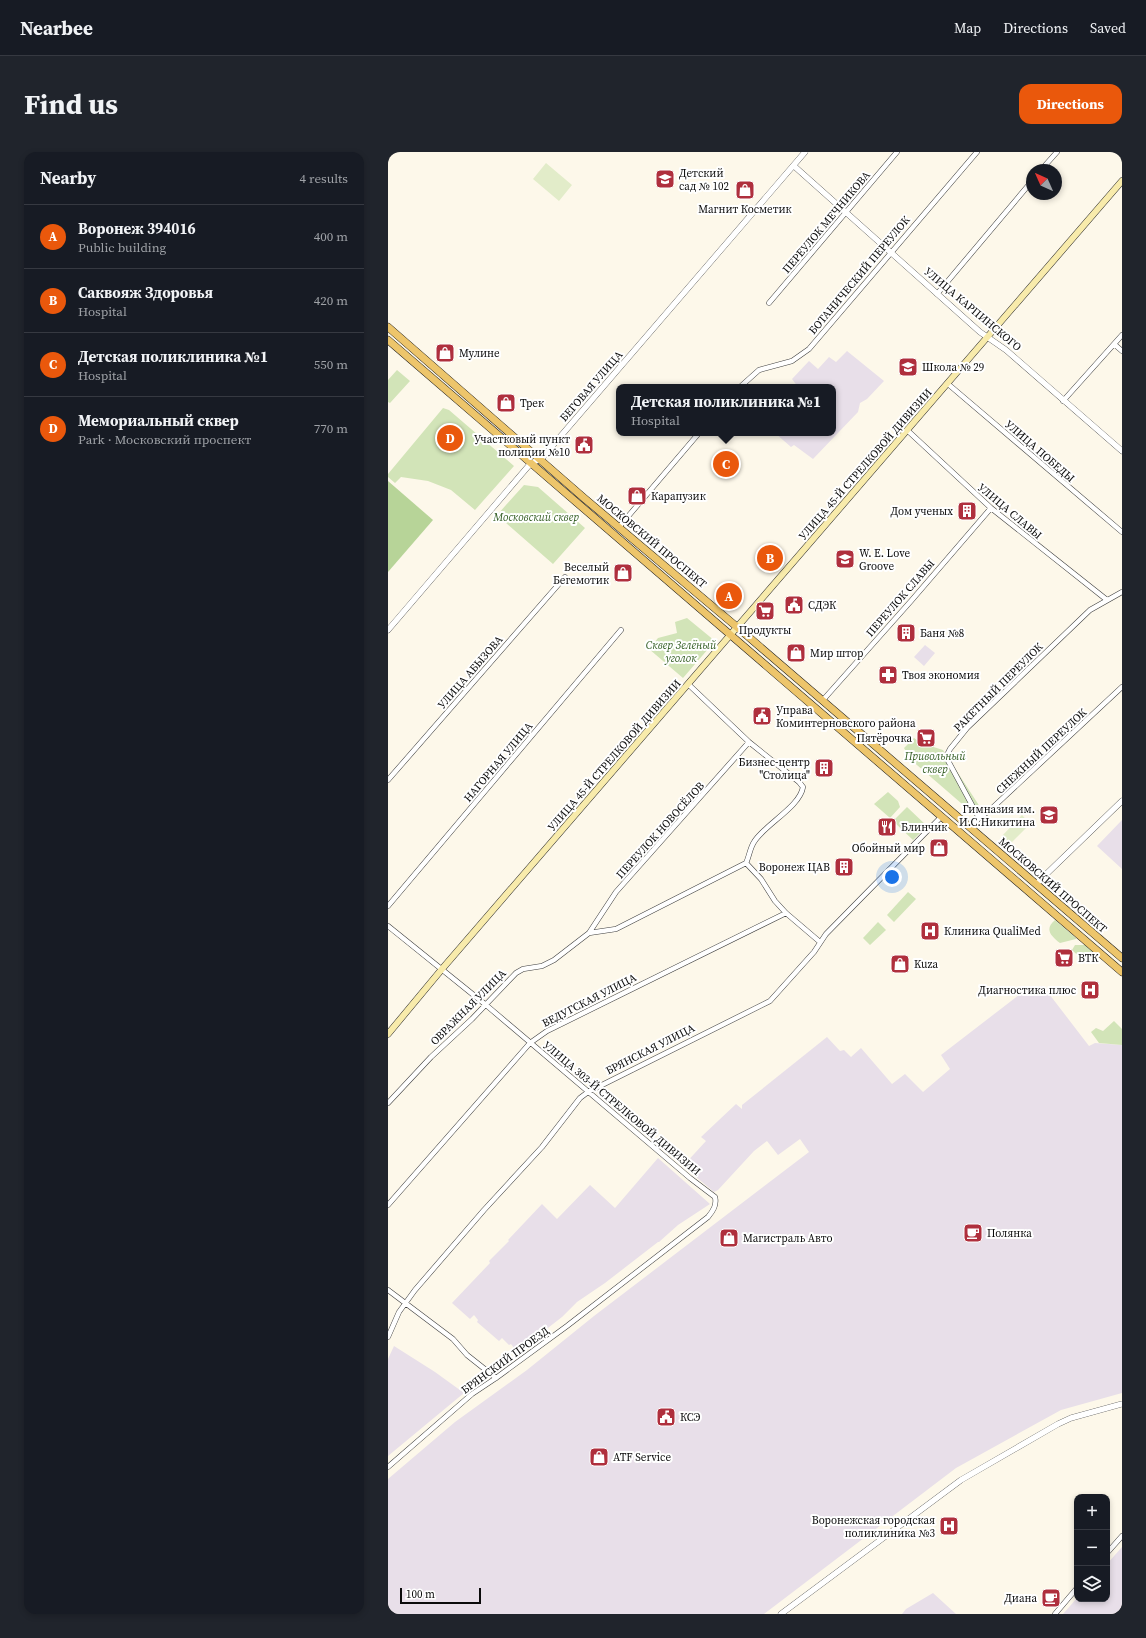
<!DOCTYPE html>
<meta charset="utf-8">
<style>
:root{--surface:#171b24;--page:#20242c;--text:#f1f3f6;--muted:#9ea1a6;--line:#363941;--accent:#ea580c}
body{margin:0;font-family:"Source Serif 4",serif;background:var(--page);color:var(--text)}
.controls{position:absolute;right:12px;bottom:12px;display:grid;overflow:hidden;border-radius:8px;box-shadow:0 2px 6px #0003}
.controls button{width:36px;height:36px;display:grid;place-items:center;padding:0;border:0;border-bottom:1px solid var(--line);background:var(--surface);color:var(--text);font:20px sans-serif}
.compass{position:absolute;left:638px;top:12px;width:36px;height:36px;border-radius:50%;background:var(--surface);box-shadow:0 2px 6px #0003;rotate:315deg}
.scale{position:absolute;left:12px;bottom:10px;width:81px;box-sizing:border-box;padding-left:4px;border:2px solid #0b0b0b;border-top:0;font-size:11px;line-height:14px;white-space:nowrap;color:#0b0b0b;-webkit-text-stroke:3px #fff;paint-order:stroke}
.you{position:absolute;left:504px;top:725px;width:14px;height:14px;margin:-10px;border:3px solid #fff;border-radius:50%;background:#1a73e8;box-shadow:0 0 0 6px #1a73e833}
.badge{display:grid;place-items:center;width:26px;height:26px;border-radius:50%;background:var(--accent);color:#fff;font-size:13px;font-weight:700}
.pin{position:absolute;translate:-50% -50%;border:2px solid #fff;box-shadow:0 1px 4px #0006}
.popup{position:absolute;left:228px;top:232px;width:220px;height:52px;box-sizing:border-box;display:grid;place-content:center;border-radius:8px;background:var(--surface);filter:drop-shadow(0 1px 3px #0005);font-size:13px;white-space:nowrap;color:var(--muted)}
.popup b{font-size:15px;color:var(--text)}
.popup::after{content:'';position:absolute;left:50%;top:100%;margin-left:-8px;border:8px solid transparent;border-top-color:var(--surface)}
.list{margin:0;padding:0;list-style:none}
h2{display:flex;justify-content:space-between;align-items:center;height:52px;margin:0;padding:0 16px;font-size:17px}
h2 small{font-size:13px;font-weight:400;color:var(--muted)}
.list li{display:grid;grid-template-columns:26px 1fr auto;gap:12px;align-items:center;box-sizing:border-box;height:64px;padding:0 16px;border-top:1px solid var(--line)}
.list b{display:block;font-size:15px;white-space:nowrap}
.list p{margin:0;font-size:13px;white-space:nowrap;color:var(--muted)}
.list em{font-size:13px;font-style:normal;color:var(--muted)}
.icon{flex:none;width:22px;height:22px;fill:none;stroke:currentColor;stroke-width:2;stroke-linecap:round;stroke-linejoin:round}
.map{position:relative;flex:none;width:734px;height:1462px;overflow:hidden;border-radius:12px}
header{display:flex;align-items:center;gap:24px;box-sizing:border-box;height:56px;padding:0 20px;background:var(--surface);border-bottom:1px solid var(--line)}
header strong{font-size:19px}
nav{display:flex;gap:22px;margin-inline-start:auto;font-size:14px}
.intro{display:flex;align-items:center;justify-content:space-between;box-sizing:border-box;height:96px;padding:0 24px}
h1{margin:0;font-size:28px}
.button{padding:10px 18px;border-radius:12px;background:var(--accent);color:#fff;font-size:14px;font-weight:700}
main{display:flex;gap:24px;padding:0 24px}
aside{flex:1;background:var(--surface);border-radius:12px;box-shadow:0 2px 6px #0003}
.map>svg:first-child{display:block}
.industrial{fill:#e8dfe9}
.green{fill:#d2e4b8}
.forest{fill:#b7d498}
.pitch{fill:#e2ecc9}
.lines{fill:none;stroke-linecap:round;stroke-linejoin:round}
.minor-casing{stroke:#3e3e3e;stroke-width:5.5}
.tertiary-casing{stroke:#3e3e3e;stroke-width:6}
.secondary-casing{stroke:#2d2d2d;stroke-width:7}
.primary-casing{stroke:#1c1c1c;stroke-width:8}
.minor{stroke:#fff;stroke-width:4.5}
.tertiary{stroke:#fff;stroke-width:5.5}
.secondary{stroke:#f8ebab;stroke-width:6}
.primary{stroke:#edc56b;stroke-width:7}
.labels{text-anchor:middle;stroke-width:4;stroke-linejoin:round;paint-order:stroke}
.poi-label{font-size:11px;fill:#0b0b0b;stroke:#fff;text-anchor:start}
.street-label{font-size:11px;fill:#0b0b0b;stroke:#fff}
.park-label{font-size:11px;font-style:italic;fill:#315c21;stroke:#fff}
</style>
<header>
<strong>Nearbee</strong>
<nav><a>Map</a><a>Directions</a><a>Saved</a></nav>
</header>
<div class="intro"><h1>Find us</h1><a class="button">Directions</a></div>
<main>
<aside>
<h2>Nearby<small>4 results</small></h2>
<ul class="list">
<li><span class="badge">A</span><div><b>Воронеж 394016</b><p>Public building</p></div><em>400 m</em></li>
<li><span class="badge">B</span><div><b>Саквояж Здоровья</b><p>Hospital</p></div><em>420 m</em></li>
<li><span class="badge">C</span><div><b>Детская поликлиника №1</b><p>Hospital</p></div><em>550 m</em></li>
<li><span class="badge">D</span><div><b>Мемориальный сквер</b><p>Park · Московский проспект</p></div><em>770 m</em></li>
</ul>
</aside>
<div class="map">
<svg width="734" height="1462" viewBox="0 0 734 1462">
<rect width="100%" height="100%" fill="#fdf8ea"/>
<path class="industrial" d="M459,199L496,229L479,247L472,251L470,260L425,307L406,293L403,295L387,281H445V235H410L404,227L421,209L430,217L441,205L448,210Z
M537,493L547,501L536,514L526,505Z
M734,668V717L709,694Z
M647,834H655L701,894L707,891L734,893V1241L673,1258L568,1316L376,1462H0V1327L67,1270L139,1218L206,1164L421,1000L412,987L390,1003L379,989L366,999L330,1038L326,1040L295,1014L318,989L313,985L348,952L354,957V953L439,885L452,899L456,898L463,905L473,896L504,932L517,922L535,940L562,917L553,903L640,836Z
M270,1006L322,1052L290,1073L271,1090H270L217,1131L189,1150L174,1165L129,1200L123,1192L121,1193L114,1186L111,1189L89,1170L90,1168L86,1163L82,1167L64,1151L102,1111L101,1109L121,1089L120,1088L154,1052L169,1067L202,1033L227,1056Z
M6,1194L47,1220L76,1241L0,1304V1207Z
M734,1395V1462H675L689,1446L719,1447V1412Z
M545,1441L568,1462H514L518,1457Z"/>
<path class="green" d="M9,218L22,229L2,251L0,250V228Z
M55,256L61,258L126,314L87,358L63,338L40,329L13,325L7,331L0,325V322Z
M136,333L150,335L197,376L165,412L109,363Z
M299,466L327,489L295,526L261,497L270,486L289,481L287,470Z
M526,586L533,591L555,598L594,658L588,664L522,607L516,596Z
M500,640L510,649L512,655L502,666L486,652Z
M519,655L539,674L525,688L505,669Z
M520,740L528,747L506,770L499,763Z
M667,768L688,786V787L672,791C663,784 656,777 667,768Z
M490,770L498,778L482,793L475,786Z
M687,793H697L705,800L703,807L698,811L684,798Z
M726,869L734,877V893L711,891L703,880L708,876L715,879Z"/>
<path class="forest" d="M0,329L45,368L0,420Z"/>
<path class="pitch" d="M158,11L184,33L171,49L145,27Z
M634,663L642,672L622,692L614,684Z"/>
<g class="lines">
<g class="minor-casing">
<path id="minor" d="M653,18L669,0
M549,142L644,29
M381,151L509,0
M726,192L734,199
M560,232L734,380
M352,235L371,218L404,209L421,197L589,0
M675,249L734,183
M519,278L603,356L719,448
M231,375L311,281
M300,532L361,590L411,630L415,635C412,655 376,673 366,690C362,696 361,705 358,711L373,727L387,749L398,761L432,790
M435,548L523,449L603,356
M0,628L177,425
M591,666L558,605L562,597L579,576L702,458L734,440
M583,676L591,666L601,659L734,535
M0,754L233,478
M0,774L98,853L302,1026L327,1045C329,1053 325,1059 320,1065L179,1174L108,1226L84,1242L0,1315
M201,781L228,740L361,590
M0,951L43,905L84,867L128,821L135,817L154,814L166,808L201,781L228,777L358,711
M0,1053L142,891L159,879L398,761
M0,1138L65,1187L79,1203L108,1226
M0,1185L11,1160L27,1138L96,1058L154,995L192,946L200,940L382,849L426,800L438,782L553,665
M719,1401L734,1384
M667,1462L689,1436"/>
</g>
<g class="tertiary-casing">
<path id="tertiary" d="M406,14L592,180L618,198L734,299
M0,478L143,311L153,307L417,0
M648,732L734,649
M393,1462L573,1328L670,1272L683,1266L734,1252"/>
</g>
<g class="secondary-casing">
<path id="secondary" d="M0,882L54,817L734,29"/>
</g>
<g class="primary-casing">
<path id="primary" d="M0,175L196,346L349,475L734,806
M0,188L734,820"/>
</g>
<use href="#minor" class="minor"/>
<use href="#tertiary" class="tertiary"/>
<use href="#secondary" class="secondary"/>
<use href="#primary" class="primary"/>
</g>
<defs>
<g id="school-square" transform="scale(1)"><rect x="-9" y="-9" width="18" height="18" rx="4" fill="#af2f3d" stroke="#fff"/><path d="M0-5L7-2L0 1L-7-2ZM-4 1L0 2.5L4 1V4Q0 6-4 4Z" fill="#fff"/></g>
<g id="shop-square" transform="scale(1)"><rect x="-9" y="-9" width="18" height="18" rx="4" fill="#af2f3d" stroke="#fff"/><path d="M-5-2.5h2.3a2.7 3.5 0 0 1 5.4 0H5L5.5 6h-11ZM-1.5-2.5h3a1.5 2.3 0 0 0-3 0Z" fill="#fff"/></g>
<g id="civic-square" transform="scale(1)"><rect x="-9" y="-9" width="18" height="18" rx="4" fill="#af2f3d" stroke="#fff"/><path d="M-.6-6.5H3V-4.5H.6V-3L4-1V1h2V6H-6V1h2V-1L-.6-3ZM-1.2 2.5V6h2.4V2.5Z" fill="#fff"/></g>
<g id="building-square" transform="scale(1)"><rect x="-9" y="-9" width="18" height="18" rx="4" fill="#af2f3d" stroke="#fff"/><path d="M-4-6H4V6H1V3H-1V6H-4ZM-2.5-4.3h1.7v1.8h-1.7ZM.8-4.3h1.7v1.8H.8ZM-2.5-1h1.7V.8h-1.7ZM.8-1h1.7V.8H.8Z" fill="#fff"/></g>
<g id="supermarket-square" transform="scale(1)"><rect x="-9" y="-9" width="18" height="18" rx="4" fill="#af2f3d" stroke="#fff"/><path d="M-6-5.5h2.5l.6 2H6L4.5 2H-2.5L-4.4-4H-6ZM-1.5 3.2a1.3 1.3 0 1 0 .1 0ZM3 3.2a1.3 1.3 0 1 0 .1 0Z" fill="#fff"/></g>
<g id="pharmacy-square" transform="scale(1)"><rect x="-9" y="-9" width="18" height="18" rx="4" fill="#af2f3d" stroke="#fff"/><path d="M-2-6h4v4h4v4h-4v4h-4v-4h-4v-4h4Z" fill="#fff"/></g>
<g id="restaurant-square" transform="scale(1)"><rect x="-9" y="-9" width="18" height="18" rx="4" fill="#af2f3d" stroke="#fff"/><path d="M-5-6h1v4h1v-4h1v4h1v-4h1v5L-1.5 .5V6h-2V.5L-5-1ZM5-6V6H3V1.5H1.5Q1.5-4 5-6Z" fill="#fff"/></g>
<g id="hospital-square" transform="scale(1)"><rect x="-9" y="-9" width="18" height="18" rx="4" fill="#af2f3d" stroke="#fff"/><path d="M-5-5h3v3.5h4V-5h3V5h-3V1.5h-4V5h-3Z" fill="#fff"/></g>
<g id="cafe-square" transform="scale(1)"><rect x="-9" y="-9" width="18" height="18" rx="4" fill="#af2f3d" stroke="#fff"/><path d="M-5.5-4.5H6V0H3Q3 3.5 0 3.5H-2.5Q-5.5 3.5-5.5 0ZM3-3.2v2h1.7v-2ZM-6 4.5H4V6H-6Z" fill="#fff"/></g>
</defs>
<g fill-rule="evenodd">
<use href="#school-square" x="277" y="27"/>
<use href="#shop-square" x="357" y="38"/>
<use href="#shop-square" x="57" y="201"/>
<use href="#school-square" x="520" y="215"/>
<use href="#shop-square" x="118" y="251"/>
<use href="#civic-square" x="196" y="293"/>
<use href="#shop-square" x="249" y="344"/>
<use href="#building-square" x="579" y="359"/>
<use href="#school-square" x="457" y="407"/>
<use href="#shop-square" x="235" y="421"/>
<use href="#civic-square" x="406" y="453"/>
<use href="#supermarket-square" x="377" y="459"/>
<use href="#building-square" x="518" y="481"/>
<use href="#shop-square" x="408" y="501"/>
<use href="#pharmacy-square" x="500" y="523"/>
<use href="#civic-square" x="374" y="564"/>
<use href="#supermarket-square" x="538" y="586"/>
<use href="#building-square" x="436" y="616"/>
<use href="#school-square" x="661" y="663"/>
<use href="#restaurant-square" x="499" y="675"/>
<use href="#shop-square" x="551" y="696"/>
<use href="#building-square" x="456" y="715"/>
<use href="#hospital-square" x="542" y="779"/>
<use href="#supermarket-square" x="676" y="806"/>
<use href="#shop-square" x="512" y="812"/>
<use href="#hospital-square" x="702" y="838"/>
<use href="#cafe-square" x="585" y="1081"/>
<use href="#shop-square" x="341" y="1086"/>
<use href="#civic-square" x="278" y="1265"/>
<use href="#shop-square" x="211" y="1305"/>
<use href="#hospital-square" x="561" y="1374"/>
<use href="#cafe-square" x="663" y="1446"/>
</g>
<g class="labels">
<g class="poi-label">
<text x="291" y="25">Детский<tspan x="291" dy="13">сад № 102</tspan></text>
<text x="357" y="61" text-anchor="middle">Магнит Косметик</text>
<text x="71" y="205">Мулине</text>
<text x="534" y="219">Школа № 29</text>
<text x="132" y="255">Трек</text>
<text x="182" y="291" text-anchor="end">Участковый пункт<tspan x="182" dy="13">полиции №10</tspan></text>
<text x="263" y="348">Карапузик</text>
<text x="565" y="363" text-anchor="end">Дом ученых</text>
<text x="471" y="405">W. E. Love<tspan x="471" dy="13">Groove</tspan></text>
<text x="221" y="419" text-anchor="end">Веселый<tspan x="221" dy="13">Бегемотик</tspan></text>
<text x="420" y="457">СДЭК</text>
<text x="377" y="482" text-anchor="middle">Продукты</text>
<text x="532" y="485">Баня №8</text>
<text x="422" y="505">Мир штор</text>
<text x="514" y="527">Твоя экономия</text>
<text x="388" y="562">Управа<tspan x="388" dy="13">Коминтерновского района</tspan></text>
<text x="524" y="590" text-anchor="end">Пятёрочка</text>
<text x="422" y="614" text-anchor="end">Бизнес-центр<tspan x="422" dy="13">"Столица"</tspan></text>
<text x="647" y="661" text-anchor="end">Гимназия им.<tspan x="647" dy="13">И.С.Никитина</tspan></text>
<text x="513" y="679">Блинчик</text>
<text x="537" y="700" text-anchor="end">Обойный мир</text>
<text x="442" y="719" text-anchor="end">Воронеж ЦАВ</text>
<text x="556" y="783">Клиника QualiMed</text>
<text x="690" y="810">ВТК</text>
<text x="526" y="816">Kuza</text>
<text x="688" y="842" text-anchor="end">Диагностика плюс</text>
<text x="599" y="1085">Полянка</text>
<text x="355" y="1090">Магистраль Авто</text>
<text x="292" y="1269">КСЭ</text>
<text x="225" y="1309">ATF Service</text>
<text x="547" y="1372" text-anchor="end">Воронежская городская<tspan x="547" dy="13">поликлиника №3</tspan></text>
<text x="649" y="1450" text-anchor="end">Диана</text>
</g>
<g class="street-label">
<text transform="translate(438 70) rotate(-50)" y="4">ПЕРЕУЛОК МЕЧНИКОВА</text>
<text transform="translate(471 123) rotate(-50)" y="4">БОТАНИЧЕСКИЙ ПЕРЕУЛОК</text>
<text transform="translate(585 157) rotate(40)" y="4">УЛИЦА КАРПИНСКОГО</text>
<text transform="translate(203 234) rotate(-49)" y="4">БЕГОВАЯ УЛИЦА</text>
<text transform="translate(652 299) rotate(41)" y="4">УЛИЦА ПОБЕДЫ</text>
<text transform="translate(477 312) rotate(-49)" y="4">УЛИЦА 45-Й СТРЕЛКОВОЙ ДИВИЗИИ</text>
<text transform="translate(622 359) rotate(40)" y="4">УЛИЦА СЛАВЫ</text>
<text transform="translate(264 389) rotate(40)" y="4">МОСКОВСКИЙ ПРОСПЕКТ</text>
<text transform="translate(512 446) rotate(-49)" y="4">ПЕРЕУЛОК СЛАВЫ</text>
<text transform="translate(82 520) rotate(-49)" y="4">УЛИЦА АБЫЗОВА</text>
<text transform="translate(610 535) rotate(-45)" y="4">РАКЕТНЫЙ ПЕРЕУЛОК</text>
<text transform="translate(653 599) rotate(-43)" y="4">СНЕЖНЫЙ ПЕРЕУЛОК</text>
<text transform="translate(226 603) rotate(-49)" y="4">УЛИЦА 45-Й СТРЕЛКОВОЙ ДИВИЗИИ</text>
<text transform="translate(110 610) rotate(-50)" y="4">НАГОРНАЯ УЛИЦА</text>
<text transform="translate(272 678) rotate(-48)" y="4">ПЕРЕУЛОК НОВОСЁЛОВ</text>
<text transform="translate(665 733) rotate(41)" y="4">МОСКОВСКИЙ ПРОСПЕКТ</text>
<text transform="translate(201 848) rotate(-27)" y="4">ВЕДУГСКАЯ УЛИЦА</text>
<text transform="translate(80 855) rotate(-45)" y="4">ОВРАЖНАЯ УЛИЦА</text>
<text transform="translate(262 897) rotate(-27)" y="4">БРЯНСКАЯ УЛИЦА</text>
<text transform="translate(234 956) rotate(40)" y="4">УЛИЦА 303-Й СТРЕЛКОВОЙ ДИВИЗИИ</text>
<text transform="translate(117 1208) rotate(-36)" y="4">БРЯНСКИЙ ПРОЕЗД</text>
</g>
<g class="park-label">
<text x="148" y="369">Московский сквер</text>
<text x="293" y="497">Сквер Зелёный<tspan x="293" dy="13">уголок</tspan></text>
<text x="547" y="608">Привольный<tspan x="547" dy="13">сквер</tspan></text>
</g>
</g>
</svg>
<div class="controls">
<button>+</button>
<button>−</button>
<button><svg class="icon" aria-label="layers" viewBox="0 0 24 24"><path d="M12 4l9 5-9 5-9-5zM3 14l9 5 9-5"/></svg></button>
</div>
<svg class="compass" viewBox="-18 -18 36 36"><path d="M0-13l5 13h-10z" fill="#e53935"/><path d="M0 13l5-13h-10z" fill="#9ea1a6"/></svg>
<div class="scale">100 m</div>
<div class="you"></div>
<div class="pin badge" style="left:341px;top:444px">A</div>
<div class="pin badge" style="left:382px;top:406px">B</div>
<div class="pin badge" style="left:338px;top:312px">C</div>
<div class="popup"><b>Детская поликлиника №1</b>Hospital</div>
<div class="pin badge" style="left:62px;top:286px">D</div>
</div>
</main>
